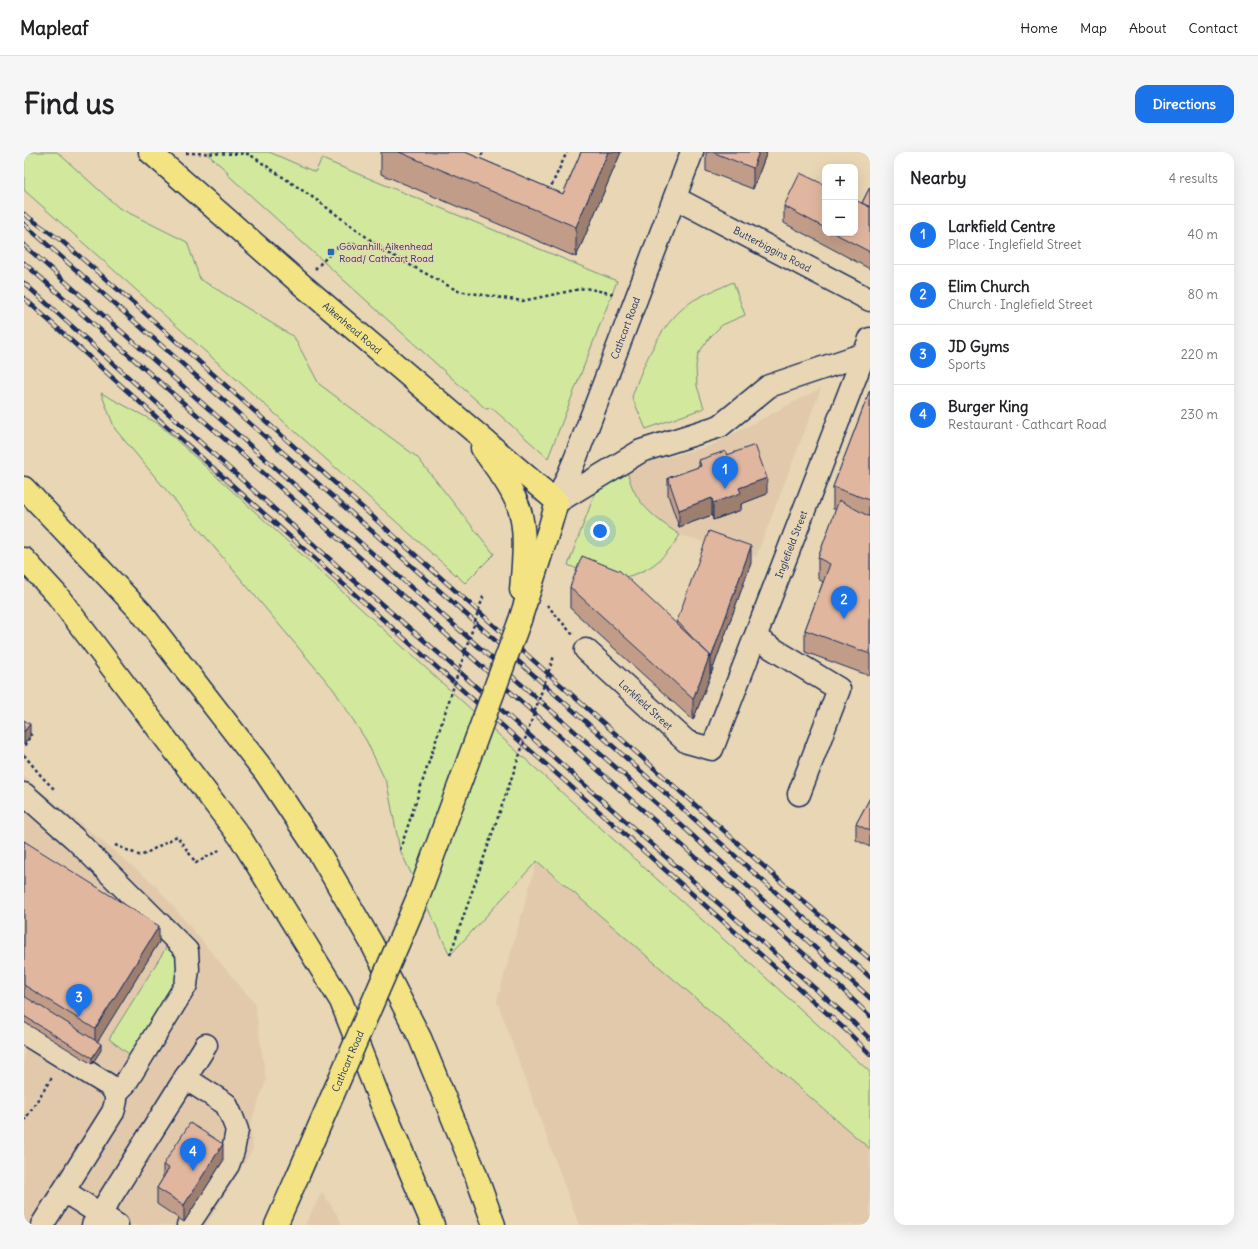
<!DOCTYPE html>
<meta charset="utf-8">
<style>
:root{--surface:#fff;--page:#f6f6f6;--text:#202124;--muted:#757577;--line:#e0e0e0;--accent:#1a73e8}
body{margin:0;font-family:Delius,sans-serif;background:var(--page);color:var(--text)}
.controls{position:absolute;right:12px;top:12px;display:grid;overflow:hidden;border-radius:8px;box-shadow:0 4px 16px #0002}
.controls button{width:36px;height:36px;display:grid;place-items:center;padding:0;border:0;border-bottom:1px solid var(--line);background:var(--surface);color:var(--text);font:20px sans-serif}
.you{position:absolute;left:576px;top:379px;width:14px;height:14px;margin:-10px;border:3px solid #fff;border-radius:50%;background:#1a73e8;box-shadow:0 0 0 6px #1a73e833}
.badge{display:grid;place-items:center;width:26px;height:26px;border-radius:50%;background:var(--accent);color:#fff;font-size:13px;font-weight:700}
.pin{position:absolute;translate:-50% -33px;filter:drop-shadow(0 1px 2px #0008)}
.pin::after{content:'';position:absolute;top:21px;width:14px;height:12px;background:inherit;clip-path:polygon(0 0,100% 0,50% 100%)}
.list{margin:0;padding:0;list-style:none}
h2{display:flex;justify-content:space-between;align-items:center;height:52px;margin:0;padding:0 16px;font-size:17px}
h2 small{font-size:13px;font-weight:400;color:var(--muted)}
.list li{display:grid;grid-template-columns:26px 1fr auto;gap:12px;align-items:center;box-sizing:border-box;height:60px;padding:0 16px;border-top:1px solid var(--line)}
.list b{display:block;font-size:15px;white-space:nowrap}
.list p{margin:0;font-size:13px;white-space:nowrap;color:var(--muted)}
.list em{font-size:13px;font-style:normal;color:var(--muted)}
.map{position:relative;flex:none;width:846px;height:1073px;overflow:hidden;border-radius:12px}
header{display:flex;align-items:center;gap:24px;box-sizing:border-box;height:56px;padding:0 20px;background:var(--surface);border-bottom:1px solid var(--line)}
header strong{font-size:19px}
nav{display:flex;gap:22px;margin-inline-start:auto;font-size:14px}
.intro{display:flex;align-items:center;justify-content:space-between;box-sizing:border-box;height:96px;padding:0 24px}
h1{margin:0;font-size:28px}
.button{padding:10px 18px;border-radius:12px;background:var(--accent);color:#fff;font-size:14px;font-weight:700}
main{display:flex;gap:24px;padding:0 24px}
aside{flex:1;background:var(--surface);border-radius:12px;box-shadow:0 4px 16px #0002}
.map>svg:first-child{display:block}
.built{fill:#e2c9ac}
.green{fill:#d1e89d;stroke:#768c7e}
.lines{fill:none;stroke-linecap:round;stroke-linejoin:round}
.minor-casing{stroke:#1b2f5e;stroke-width:25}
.major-casing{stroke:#1b2f5e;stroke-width:25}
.highway-casing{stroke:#1b2f5e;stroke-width:25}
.path{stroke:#1b2f5e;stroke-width:2.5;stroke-dasharray:3 3;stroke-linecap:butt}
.minor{stroke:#e8d6b4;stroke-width:22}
.major{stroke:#f4e382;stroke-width:22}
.highway{stroke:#f4e382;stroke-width:22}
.rail-casing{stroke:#1b2f5e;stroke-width:4.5}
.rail{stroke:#e8d6b4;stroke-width:3;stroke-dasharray:9;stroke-linecap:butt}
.major-bridge-casing{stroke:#1b2f5e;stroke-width:25;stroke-linecap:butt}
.path-bridge{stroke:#1b2f5e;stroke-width:2.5;stroke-dasharray:3 3;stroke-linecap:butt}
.major-bridge{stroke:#f4e382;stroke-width:22}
.wall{fill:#c19d89;stroke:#1b2f5e}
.shaded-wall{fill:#9d7f6f;stroke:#1b2f5e}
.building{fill:#e0b69f;stroke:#1b2f5e}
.poi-dot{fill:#1f6fb2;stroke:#e8d6b4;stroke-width:1.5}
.labels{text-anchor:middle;stroke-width:3;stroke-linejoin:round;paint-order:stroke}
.poi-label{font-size:10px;fill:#1b2f5e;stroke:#e8d6b4;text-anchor:start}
.street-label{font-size:10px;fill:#1b2f5e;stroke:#e8d6b4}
</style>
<header>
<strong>Mapleaf</strong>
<nav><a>Home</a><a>Map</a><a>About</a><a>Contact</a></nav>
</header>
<div class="intro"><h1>Find us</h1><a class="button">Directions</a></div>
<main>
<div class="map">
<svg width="846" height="1073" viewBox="0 0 846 1073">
<rect width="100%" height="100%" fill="#e8d6b4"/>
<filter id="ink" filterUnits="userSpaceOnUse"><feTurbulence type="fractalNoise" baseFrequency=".025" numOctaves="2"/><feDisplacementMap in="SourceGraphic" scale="8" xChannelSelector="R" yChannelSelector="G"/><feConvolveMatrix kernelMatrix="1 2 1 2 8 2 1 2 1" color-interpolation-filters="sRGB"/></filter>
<g filter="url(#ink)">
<path class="built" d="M797,236L732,405L656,383L633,368L617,349L609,338L602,316L686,294Z
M0,625L131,733L231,852L242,929L226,973L229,997L182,1073H0Z
M513,709L845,996L846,997V1073H555L473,849Z
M298,1040L313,1063L318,1073H281Z"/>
<path class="green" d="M0,0H33L95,56L163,90L176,127L270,185L295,232L393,305L470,402L441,431L0,38Z
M181,0H245L291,20L298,7L593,129L524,306L468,256L462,257L203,22L204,20Z
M709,130L721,163L698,173L686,185L674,202L672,214L673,234L680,256L622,277L608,245C620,210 638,168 670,148C682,141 697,136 709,130Z
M77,241L135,272L603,700L846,920V997L513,709L426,803L376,698L363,632L342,588L310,538L91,277Z
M602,316C604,323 606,330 609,337C618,357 638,371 656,383C641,405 628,419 601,425C596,426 590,428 585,427C571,425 558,419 544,413L574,333L594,326L593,319Z
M142,796C154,803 154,814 154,827L109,905L85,887Z"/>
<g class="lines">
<g class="minor-casing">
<g id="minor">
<path id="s1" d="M651,46L846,148"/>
<path id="s2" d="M533,350L552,305L668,0"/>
<path d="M533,350L617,299L696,274L745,234L840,202"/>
<path d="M731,486L815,537L775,642"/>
<path id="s3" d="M562,498L663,590L688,597L846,187"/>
<path d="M0,642L50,686L163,799L164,817L162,833L101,932L92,941"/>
<path d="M0,881L86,934C94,944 93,948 89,960L18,1073"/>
<path d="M161,926L202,952L208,965L213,978L209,999L204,1013L164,1073"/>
<path d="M40,1039L93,1073"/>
<path d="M69,1073L182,893"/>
</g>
</g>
<g class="major-casing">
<g id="major">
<path id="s4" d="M126,0L277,132L533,350L526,374L496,468"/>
<path d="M458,296C471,315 487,334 495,356C503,379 499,414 497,438"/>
<path d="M380,778L394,745"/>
<path d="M252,1073L275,1021"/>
</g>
</g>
<g class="highway-casing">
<path id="highway" d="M0,336L117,460L241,620L297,704L347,790L396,886L450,1018L470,1073
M0,407L33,443L216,685L317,849L355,946L409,1073"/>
</g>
<path class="path" d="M162,1L225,2L294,49L364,101L434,139L498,149L561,136L590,142
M455,9L459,0
M525,39L543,0
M291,117L312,96L328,91L362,100
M523,453L549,483
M0,578L7,583L0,594
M0,603L18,625L30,637
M91,693L117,704L153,684L172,711L197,697
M0,969L29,924"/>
<use href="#minor" class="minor"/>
<use href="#major" class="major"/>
<use href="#highway" class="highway"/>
<g class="rail-casing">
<path id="rail" d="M0,62L39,90L114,155L763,735L846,807
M0,72L434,455L846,825
M0,93L239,305L656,672L846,846
M0,111L334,404L798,818L846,864
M0,131L319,419L418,504L555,628L830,871L846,887
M0,146C273,393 549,636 824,880L846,902"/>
</g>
<use href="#rail" class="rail"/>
<g class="major-bridge-casing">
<g id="major-bridge">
<path d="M394,745L496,468"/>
<path id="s5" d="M275,1021L380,778"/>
</g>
</g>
<path class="path-bridge" d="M376,698L460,442
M426,803L530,504"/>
<use href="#major-bridge" class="major-bridge"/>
</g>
<path class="wall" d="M357,0H441L539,42L557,0H597L552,105L357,22Z
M682,0H743L729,37L682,19Z
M801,33V81H831L838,51L846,35V117L760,71V54Z
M846,238V524L781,500V478L799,430L794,427V406L812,357H809V335Z
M703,303L743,342L717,352V358L689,368L688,363L655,375L644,343V326L675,315V308Z
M727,411L687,522L686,521V525L669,568L546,456V435L653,472V469Z
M846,646V695L832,688V672Z
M0,689L135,790L73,890L77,898L68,912L0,870Z
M199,1009L160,1070L133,1052V1036L139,1026V1013Z"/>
<path class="shaded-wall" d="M584,0H597L552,105V75Z
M735,0H743L729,37V16Z
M743,326V342L717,352V358L689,368V351L715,336Z
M688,346V363L655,375V358Z
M846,347V368L845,370V348Z
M727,394V411L687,522V506Z
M686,503V525L669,568V547Z
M6,572V584L0,592V580Z
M135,774V790L71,894V877Z
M77,892V898L68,912V906Z
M199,992V1009L160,1070V1053Z"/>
<path class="building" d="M375,0H441L539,42L557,0H584L552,75Z
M688,0H735L729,16Z
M776,21L801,33V76L760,54Z
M846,35V55L838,51Z
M831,48L846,55V100L810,81H831Z
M846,238V347L845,348L809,335Z
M731,293L743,326L715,336L717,341L689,351L688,346L655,358L644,326L677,314L675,308L701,299L703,303Z
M815,348L846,365V502L781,478L806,412L794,406Z
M685,379L727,394L687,506L686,503L675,493L653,469Z
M558,404L596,419L686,503L669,547L546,435Z
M0,568L6,572L0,580Z
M846,646V679L832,672Z
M0,689L135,774L71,877L0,833Z
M0,844L77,892L68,906L0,864Z
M166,971L199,992L160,1053L133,1036L145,1016L139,1013Z"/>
</g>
<rect class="poi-dot" x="303" y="96" width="8" height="8" rx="2"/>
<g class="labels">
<g class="poi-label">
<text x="315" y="98">Govanhill, Aikenhead<tspan x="315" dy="12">Road/ Cathcart Road</tspan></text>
</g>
<g class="street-label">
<text dy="4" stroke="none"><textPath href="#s1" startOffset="110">Butterbiggins Road</textPath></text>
<text dy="4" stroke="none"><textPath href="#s2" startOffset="187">Cathcart Road</textPath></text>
<text dy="4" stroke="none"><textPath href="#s4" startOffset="268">Aikenhead Road</textPath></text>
<text dy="4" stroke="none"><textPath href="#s3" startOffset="382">Inglefield Street</textPath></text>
<text dy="4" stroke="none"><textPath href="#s3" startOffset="81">Larkfield Street</textPath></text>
<text dy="4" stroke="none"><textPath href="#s5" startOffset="122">Cathcart Road</textPath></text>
</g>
</g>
</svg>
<div class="controls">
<button>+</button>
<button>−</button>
</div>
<div class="you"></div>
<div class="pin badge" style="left:701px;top:337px">1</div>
<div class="pin badge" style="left:820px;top:467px">2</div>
<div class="pin badge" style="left:55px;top:865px">3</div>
<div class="pin badge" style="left:169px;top:1019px">4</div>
</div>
<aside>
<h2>Nearby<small>4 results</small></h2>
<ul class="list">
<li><span class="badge">1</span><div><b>Larkfield Centre</b><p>Place · Inglefield Street</p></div><em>40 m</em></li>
<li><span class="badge">2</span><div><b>Elim Church</b><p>Church · Inglefield Street</p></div><em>80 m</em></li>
<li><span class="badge">3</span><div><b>JD Gyms</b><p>Sports</p></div><em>220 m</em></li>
<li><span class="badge">4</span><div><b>Burger King</b><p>Restaurant · Cathcart Road</p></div><em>230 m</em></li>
</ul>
</aside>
</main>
